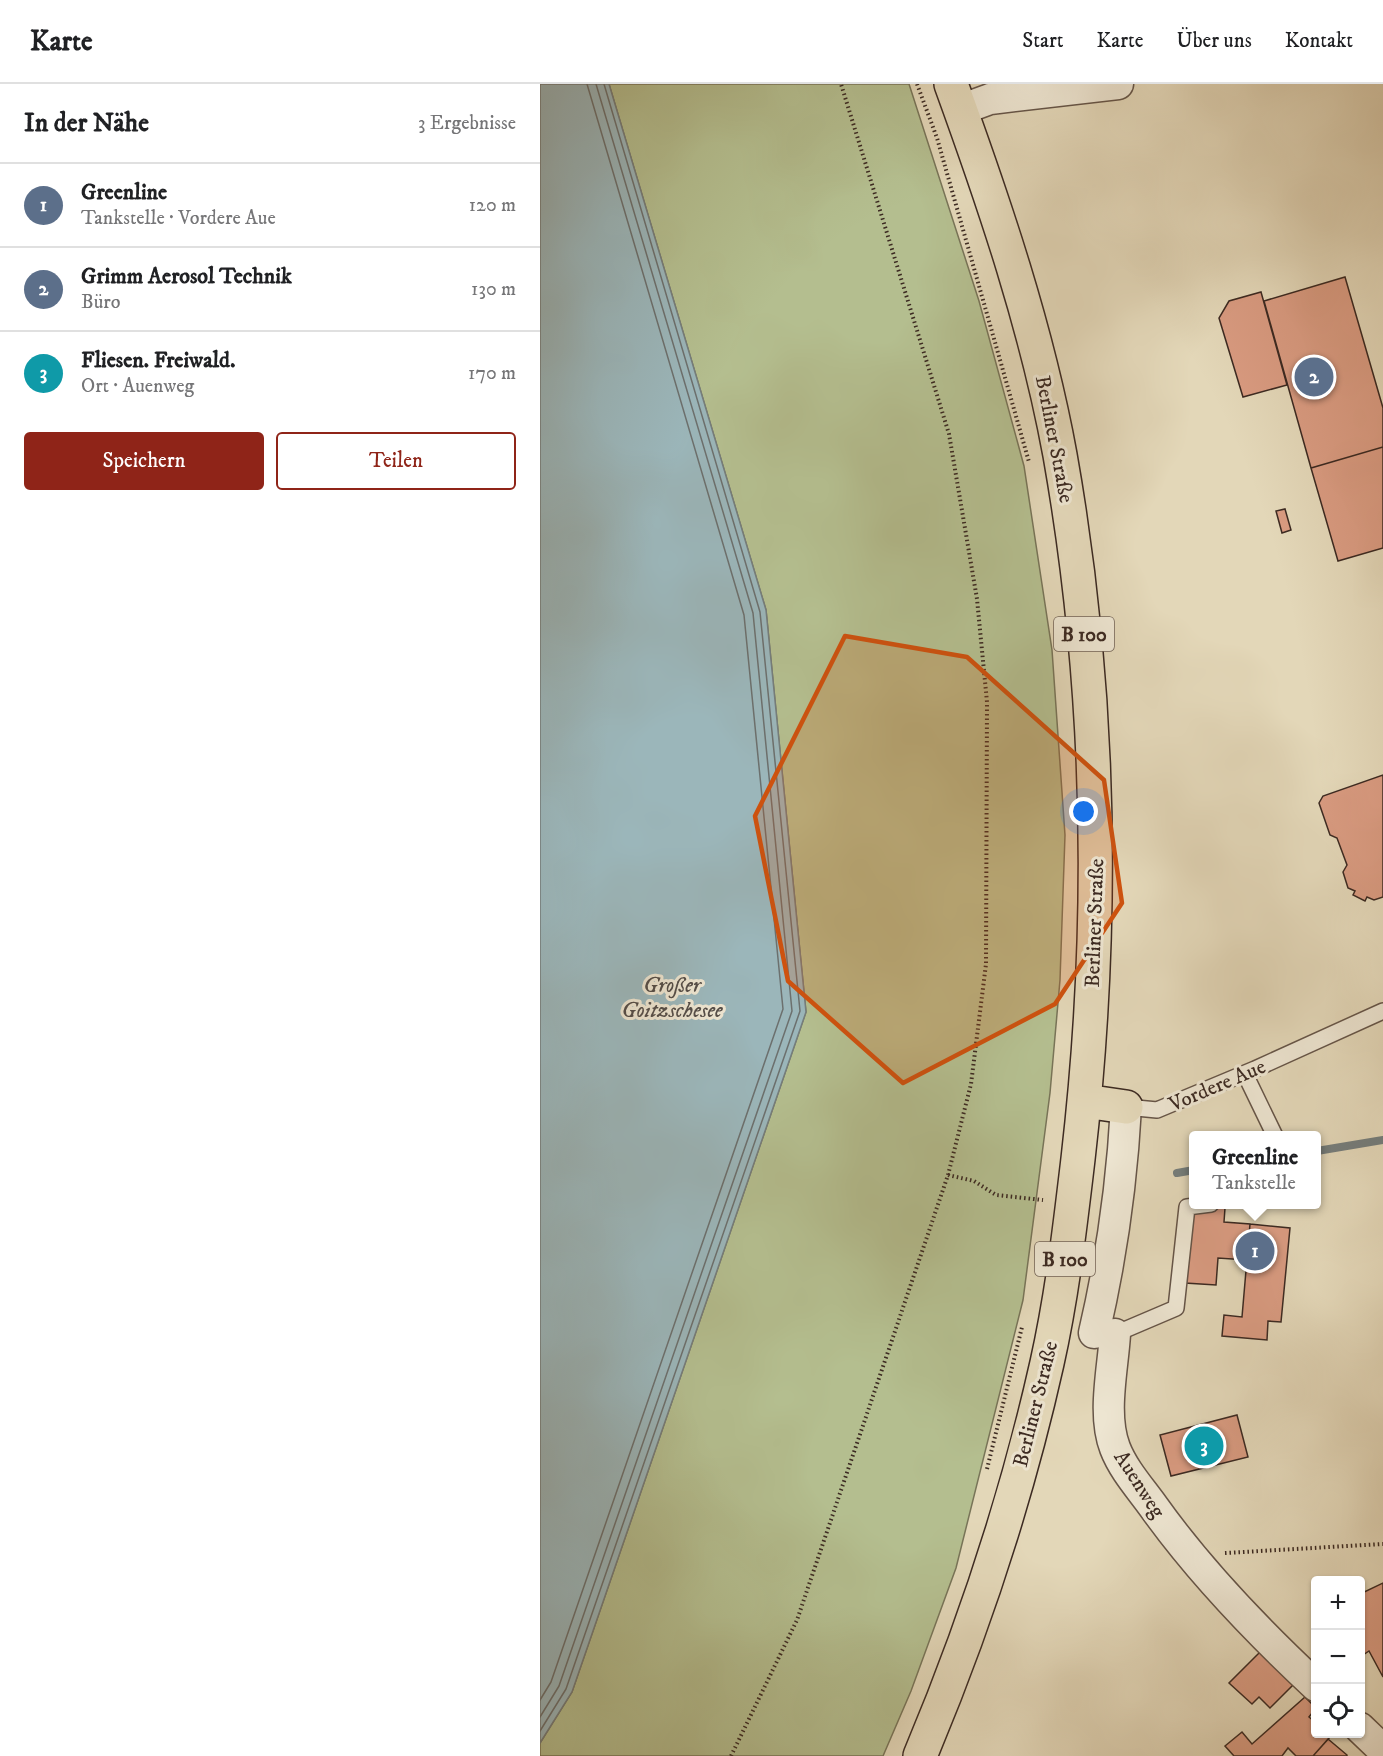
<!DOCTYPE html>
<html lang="de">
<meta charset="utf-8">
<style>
:root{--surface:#fff;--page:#f2f2f2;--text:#202124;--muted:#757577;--line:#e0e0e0;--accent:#8f2418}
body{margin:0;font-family:"IM FELL DW Pica",serif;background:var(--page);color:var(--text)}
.controls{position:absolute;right:18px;bottom:18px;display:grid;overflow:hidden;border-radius:6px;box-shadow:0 2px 4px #0004}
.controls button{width:54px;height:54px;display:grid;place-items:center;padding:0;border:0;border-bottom:2px solid var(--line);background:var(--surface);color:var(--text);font:30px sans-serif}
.you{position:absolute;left:544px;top:728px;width:21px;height:21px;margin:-15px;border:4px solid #fff;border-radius:50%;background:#1a73e8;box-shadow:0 0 0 9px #1a73e833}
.badge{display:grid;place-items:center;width:39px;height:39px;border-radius:50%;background:var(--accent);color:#fff;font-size:20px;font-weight:700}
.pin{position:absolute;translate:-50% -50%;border:3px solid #fff;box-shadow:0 2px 6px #0006}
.popup{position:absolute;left:649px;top:1047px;width:132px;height:78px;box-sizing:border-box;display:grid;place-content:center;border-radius:6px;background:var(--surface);filter:drop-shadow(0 2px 4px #0005);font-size:20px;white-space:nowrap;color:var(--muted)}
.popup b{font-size:22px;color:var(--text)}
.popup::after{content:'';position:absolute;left:50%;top:100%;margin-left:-12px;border:12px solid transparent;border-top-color:var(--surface)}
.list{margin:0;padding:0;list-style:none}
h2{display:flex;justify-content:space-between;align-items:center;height:78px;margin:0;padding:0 24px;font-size:26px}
h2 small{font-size:20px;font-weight:400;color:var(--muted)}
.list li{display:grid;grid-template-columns:39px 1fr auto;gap:18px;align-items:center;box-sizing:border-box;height:84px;padding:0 24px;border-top:2px solid var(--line)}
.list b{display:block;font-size:22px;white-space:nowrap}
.list p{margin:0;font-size:20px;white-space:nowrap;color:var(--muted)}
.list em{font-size:20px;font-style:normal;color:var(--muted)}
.actions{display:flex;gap:12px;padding:18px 24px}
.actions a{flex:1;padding:14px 0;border:2px solid var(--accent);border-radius:6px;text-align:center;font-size:21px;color:var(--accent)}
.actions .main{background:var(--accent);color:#fff}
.icon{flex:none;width:33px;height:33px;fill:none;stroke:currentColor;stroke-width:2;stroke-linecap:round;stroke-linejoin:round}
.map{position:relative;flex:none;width:843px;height:1672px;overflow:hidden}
header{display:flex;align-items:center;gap:36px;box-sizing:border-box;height:84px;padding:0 30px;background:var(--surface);border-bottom:2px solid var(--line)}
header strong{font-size:28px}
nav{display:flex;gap:33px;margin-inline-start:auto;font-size:21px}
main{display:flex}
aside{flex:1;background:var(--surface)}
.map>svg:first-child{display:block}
.green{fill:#b4be8f;stroke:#787458;stroke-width:1.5}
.water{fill:#9bb6ba;stroke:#757e7d;stroke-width:1.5}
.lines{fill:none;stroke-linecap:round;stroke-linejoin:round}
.shore{stroke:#6c706e;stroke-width:1.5}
.stream{stroke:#757e7d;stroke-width:8}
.building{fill:#d99b81;stroke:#3c2a22;stroke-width:1.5}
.lane-casing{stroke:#665548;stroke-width:18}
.street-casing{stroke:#665548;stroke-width:33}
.primary-casing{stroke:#3c2a22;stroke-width:36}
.path{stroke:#3c2a22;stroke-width:4;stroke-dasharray:1.5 3;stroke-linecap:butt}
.lane{stroke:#ede5d1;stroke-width:15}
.street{stroke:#ede5d1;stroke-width:30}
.primary{stroke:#e3d7b8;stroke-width:33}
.marked{fill:#ce520f;fill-opacity:0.2;stroke:#ce520f;stroke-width:4.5;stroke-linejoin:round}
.labels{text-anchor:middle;stroke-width:6;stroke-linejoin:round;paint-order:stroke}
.shield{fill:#ede5d1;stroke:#716256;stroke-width:1.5}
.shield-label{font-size:20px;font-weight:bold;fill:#3c2a22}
.street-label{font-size:21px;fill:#3c2a22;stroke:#ede5d1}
.water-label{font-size:22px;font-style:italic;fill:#544d48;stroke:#ede5d1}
</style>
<header>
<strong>Karte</strong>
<nav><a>Start</a><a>Karte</a><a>Über uns</a><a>Kontakt</a></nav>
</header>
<main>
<aside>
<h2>In der Nähe<small>3 Ergebnisse</small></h2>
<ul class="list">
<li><span class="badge" style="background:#5c6f8a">1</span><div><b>Greenline</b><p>Tankstelle · Vordere Aue</p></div><em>120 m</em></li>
<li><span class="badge" style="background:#5c6f8a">2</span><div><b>Grimm Aerosol Technik</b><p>Büro</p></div><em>130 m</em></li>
<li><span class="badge" style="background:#0f9aa8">3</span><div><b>Fliesen. Freiwald.</b><p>Ort · Auenweg</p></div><em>170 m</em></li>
</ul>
<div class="actions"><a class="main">Speichern</a><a>Teilen</a></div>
</aside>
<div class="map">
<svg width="843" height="1672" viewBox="0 0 843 1672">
<rect width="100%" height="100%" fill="#e3d7b8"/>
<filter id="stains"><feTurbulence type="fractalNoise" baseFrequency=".00333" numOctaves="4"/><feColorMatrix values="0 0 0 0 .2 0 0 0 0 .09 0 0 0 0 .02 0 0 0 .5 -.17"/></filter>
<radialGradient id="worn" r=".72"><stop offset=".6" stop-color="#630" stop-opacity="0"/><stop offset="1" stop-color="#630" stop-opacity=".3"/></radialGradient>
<path class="green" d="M69,0H369L439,217L484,382L512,566L525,751L520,896L510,1009L483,1216L416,1484L371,1607L343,1672H0V1659L32,1608L266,928L226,526Z"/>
<path class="water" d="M0,0H69L226,526L266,928L32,1608L0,1659Z"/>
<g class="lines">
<path class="shore" d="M0,1616L11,1598L243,925L204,531L47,0
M0,1633L19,1602L252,927L213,529L56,0
M0,1647L26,1605L260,927L220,528L64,0"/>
<path class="stream" d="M777,1067L843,1056
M637,1089L654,1086"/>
</g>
<path class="building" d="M805,193L843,324V363L771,384L724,217Z
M721,208L747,301L703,313L679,234L689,217Z
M843,363V464L798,477L771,384Z
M745,425L751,446L742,449L736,427Z
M843,691V813L834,816L827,813L825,817L813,811L815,807L808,804L803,788L807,781L797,754L790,751L779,719L783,712Z
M652,1121L685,1124L684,1138L710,1140L707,1176L678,1174L676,1201L645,1199Z
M710,1140L750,1144L741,1238L728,1237L727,1256L682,1252L684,1231L702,1233Z
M697,1331L708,1373L631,1392L620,1351Z
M843,1499V1593L829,1567L823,1571L820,1566V1510Z
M721,1567L753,1601L730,1624L719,1613L712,1620L689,1599Z
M765,1613L776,1624L769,1633L776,1639V1650H787L790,1653L773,1672H756L748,1664L742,1672H694L685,1662L702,1648L712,1660Z
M788,1655L807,1671V1672H773Z"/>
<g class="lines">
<g class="lane-casing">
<path id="lane" d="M705,990L735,1052
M586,1023L617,1026L715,985L843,927
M569,1250H575L636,1224L647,1123L671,1120"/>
</g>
<g class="street-casing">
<path id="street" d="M420,26L450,15L578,0
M554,1249C571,1176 582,1098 586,1023
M575,1250C573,1285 562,1330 575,1364C583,1385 600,1404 613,1422C660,1488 716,1546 776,1602
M820,1644L843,1666"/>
</g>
<g class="primary-casing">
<path id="primary" d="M545,1017L586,1023
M380,1672C433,1546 477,1413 507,1279C522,1212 530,1143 538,1075C565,841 561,603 520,371C497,245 455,121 411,0"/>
</g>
<path class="path" d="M377,0L397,54L489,378
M408,1091L434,1097L456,1111L503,1116
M447,1385L482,1243
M685,1469L843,1460
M191,1672L257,1536L408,1091L431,1000L446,880L447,618L437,515L409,350L301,0"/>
<use href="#lane" class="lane"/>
<use href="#street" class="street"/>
<use href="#primary" class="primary"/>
</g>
<path class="marked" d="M305,552L427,573L564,696L582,819L515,920L363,999L248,897L215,732Z"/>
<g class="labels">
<g class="shield">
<rect x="514" y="533" width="60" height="34" rx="4.5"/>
<rect x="495" y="1158" width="60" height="34" rx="4.5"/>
</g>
<g class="shield-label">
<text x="544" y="557">B 100</text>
<text x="525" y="1182">B 100</text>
</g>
<g class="street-label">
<text transform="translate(515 355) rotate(79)" y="7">Berliner Straße</text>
<text transform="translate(554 839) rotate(-88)" y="7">Berliner Straße</text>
<text transform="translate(677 1001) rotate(-23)" y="7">Vordere Aue</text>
<text transform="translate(495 1320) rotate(-76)" y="7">Berliner Straße</text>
<text transform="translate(600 1400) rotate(57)" y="7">Auenweg</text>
</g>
<g class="water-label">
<text x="132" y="908">Großer<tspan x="132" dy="25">Goitzschesee</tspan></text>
</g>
</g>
<rect width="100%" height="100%" filter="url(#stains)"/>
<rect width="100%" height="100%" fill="url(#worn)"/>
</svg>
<div class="controls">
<button>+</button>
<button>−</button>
<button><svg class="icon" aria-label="locate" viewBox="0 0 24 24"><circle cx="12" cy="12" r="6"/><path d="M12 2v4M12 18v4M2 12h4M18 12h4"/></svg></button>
</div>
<div class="you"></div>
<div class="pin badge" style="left:715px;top:1167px;background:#5c6f8a">1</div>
<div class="popup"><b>Greenline</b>Tankstelle</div>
<div class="pin badge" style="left:774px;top:293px;background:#5c6f8a">2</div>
<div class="pin badge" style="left:664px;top:1362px;background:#0f9aa8">3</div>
</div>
</main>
